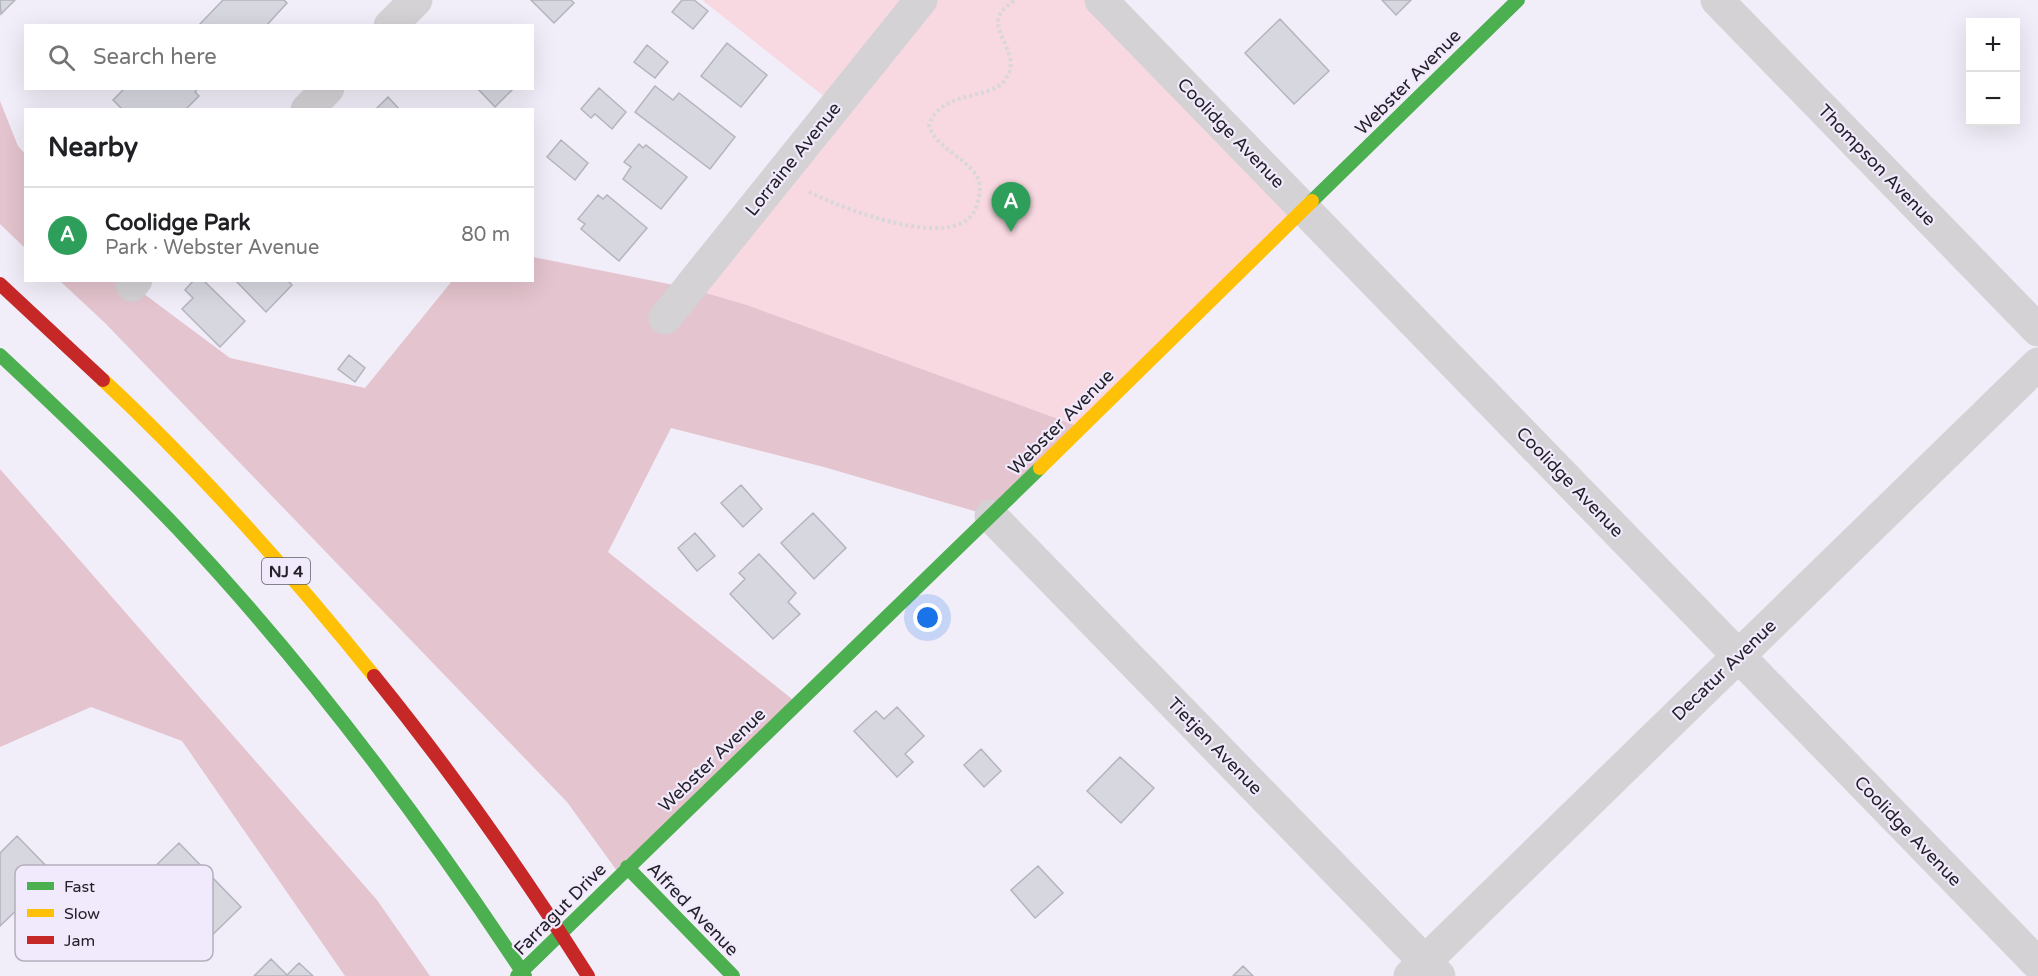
<!DOCTYPE html>
<meta charset="utf-8">
<style>
:root{--surface:#fff;--page:#f6f6f6;--text:#202124;--muted:#757577;--line:#e0e0e0;--accent:#ea580c}
body{margin:0;font-family:"Varela Round",sans-serif;background:var(--page);color:var(--text)}
.controls{position:absolute;right:18px;top:18px;display:grid;overflow:hidden;border-radius:0px;box-shadow:0 6px 24px #0002}
.controls button{width:54px;height:54px;display:grid;place-items:center;padding:0;border:0;border-bottom:2px solid var(--line);background:var(--surface);color:var(--text);font:30px sans-serif}
.you{position:absolute;left:928px;top:618px;width:21px;height:21px;margin:-15px;border:4px solid #fff;border-radius:50%;background:#1a73e8;box-shadow:0 0 0 9px #1a73e833}
.badge{display:grid;place-items:center;width:39px;height:39px;border-radius:50%;background:var(--accent);color:#fff;font-size:20px;font-weight:700}
.pin{position:absolute;translate:-50% -50px;filter:drop-shadow(0 2px 3px #0008)}
.pin::after{content:'';position:absolute;top:32px;width:21px;height:18px;background:inherit;clip-path:polygon(0 0,100% 0,50% 100%)}
.list{margin:0;padding:0;list-style:none}
h2{display:flex;justify-content:space-between;align-items:center;height:78px;margin:0;padding:0 24px;font-size:26px}
h2 small{font-size:20px;font-weight:400;color:var(--muted)}
.list li{display:grid;grid-template-columns:39px 1fr auto;gap:18px;align-items:center;box-sizing:border-box;height:96px;padding:0 24px;border-top:2px solid var(--line)}
.list b{display:block;font-size:22px;white-space:nowrap}
.list p{margin:0;font-size:20px;white-space:nowrap;color:var(--muted)}
.list em{font-size:20px;font-style:normal;color:var(--muted)}
.icon{flex:none;width:33px;height:33px;fill:none;stroke:currentColor;stroke-width:2;stroke-linecap:round;stroke-linejoin:round}
.map{position:relative;flex:none;width:2038px;height:976px;overflow:hidden}
.search{position:absolute;background:var(--surface);box-shadow:0 6px 24px #0002;left:24px;top:24px;width:510px;height:66px;display:flex;align-items:center;gap:15px;box-sizing:border-box;padding:0 21px;border-radius:0px;color:var(--muted);font-size:22px}
.panel{position:absolute;background:var(--surface);box-shadow:0 6px 24px #0002;left:24px;top:108px;width:510px;height:174px;border-radius:0px}
.map>svg:first-child{display:block}
.green{fill:#f8d8e1}
.forest{fill:#e4c4ce}
.building{fill:#d7d7e0;stroke:#b4b4bd;stroke-width:1.5}
.lines{fill:none;stroke-linecap:round;stroke-linejoin:round}
.path{stroke:#d8d7da;stroke-width:4;stroke-dasharray:3 3;stroke-linecap:butt}
.street{stroke:#d4d2d5;stroke-width:33}
.fast{stroke:#4caf50;stroke-width:14}
.slow{stroke:#ffc107;stroke-width:14}
.jam{stroke:#c62828;stroke-width:14}
.labels{text-anchor:middle;stroke-width:4.5;stroke-linejoin:round;paint-order:stroke}
.shield{fill:#f1eafd;stroke:#625d69;stroke-width:1.5}
.shield-label{font-size:16px;font-weight:bold;fill:#242129}
.street-label{font-size:18px;fill:#242129;stroke:#f1eafd}
.key{fill:#f1eafd;stroke:#b4aebd;stroke-width:1.5}
.key-label{font-size:16px;fill:#242129}
</style>
<div class="map">
<svg width="2038" height="976" viewBox="0 0 2038 976">
<rect width="100%" height="100%" fill="#f2eef9"/>
<path class="green" d="M702,0H1101L1306,209L1080,427L747,305L689,288L836,106Z"/>
<path class="forest" d="M0,101L18,146L25,154V248L0,224Z
M533,257L689,288L747,305L1080,427L991,516L824,467L671,428L608,552L797,703L620,875L567,802L105,323L60,281H131L132,285L230,358L365,388L452,281L532,280Z
M0,469L377,900L430,976H345L182,741L91,707L0,747Z"/>
<path class="building" d="M0,0H15L1,14Z
M223,0H284L287,3L266,26H198Z
M531,0H571L574,3L554,23Z
M682,0H694L708,11L693,29L672,12Z
M1382,0H1411L1396,15Z
M1280,19L1329,71L1294,104L1245,53Z
M727,43L767,75L741,107L701,76Z
M647,45L668,62L655,78L634,62Z
M655,86L673,100L679,93L735,137L710,169L635,112Z
M125,88H198L195,92L199,96L185,110H123L113,100Z
M477,88H514L495,107Z
M599,88L626,112L612,129L595,114L591,118L581,109Z
M388,97L400,110H375Z
M561,140L588,163L575,180L547,157Z
M639,144L643,148L646,145L687,177L661,209L623,179L631,167L624,162Z
M598,195L603,199L607,195L647,228L619,261L581,229L585,224L578,219Z
M194,280H203L245,321L220,347L182,309L193,298L185,290Z
M235,280H287L292,285L266,312Z
M349,355L365,368L355,382L338,369Z
M741,485L762,509L743,527L721,503Z
M813,513L846,548L814,579L781,543Z
M695,533L715,556L697,571L678,548Z
M759,554L796,593L788,602L800,614L773,639L730,594L745,579L739,573Z
M897,707L924,736L905,754L913,762L897,777L854,731L876,711L884,719Z
M981,749L1001,771L984,787L964,765Z
M1120,757L1154,788L1121,823L1087,791Z
M17,836L54,874L0,926V853Z
M179,843L241,907L202,945L140,881Z
M1038,866L1063,893L1035,918L1011,890Z
M271,959L287,975L299,963L313,976H254Z
M1243,966L1253,976H1233Z"/>
<g class="lines">
<path class="path" d="M809,192C839,207 962,257 977,205C979,198 981,190 979,182C974,161 935,149 929,125C942,89 989,101 1005,80C1028,49 971,25 1016,0"/>
<path class="street" d="M1101,0L2038,964
M1717,0L2038,330
M390,26L416,0
M307,110L328,88
M132,285L136,280
M665,318L921,0
M991,516L1439,976
M1410,976L2038,364"/>
<path class="fast" d="M1312,201L1518,0
M0,355C61,412 121,469 178,529C308,667 421,818 525,976
M627,867L733,976
M517,976L1040,468"/>
<path class="slow" d="M103,380C201,471 290,572 374,676
M1040,468L1312,201"/>
<path class="jam" d="M0,284L103,380
M374,676C452,772 522,872 588,976"/>
</g>
<g class="labels">
<rect class="shield" x="262" y="558" width="48" height="26" rx="4.5"/>
<g class="shield-label">
<text x="286" y="577">NJ 4</text>
</g>
<g class="street-label">
<text transform="translate(1408 82) rotate(-45)" y="6">Webster Avenue</text>
<text transform="translate(1231 133) rotate(46)" y="6">Coolidge Avenue</text>
<text transform="translate(793 159) rotate(-51)" y="6">Lorraine Avenue</text>
<text transform="translate(1877 165) rotate(46)" y="6">Thompson Avenue</text>
<text transform="translate(1061 422) rotate(-45)" y="6">Webster Avenue</text>
<text transform="translate(1570 482) rotate(46)" y="6">Coolidge Avenue</text>
<text transform="translate(1724 670) rotate(-44)" y="6">Decatur Avenue</text>
<text transform="translate(1215 746) rotate(46)" y="6">Tietjen Avenue</text>
<text transform="translate(712 760) rotate(-44)" y="6">Webster Avenue</text>
<text transform="translate(1908 831) rotate(46)" y="6">Coolidge Avenue</text>
<text transform="translate(560 909) rotate(-45)" y="6">Farragut Drive</text>
<text transform="translate(693 909) rotate(46)" y="6">Alfred Avenue</text>
</g>
</g>
<rect x="15" y="865" width="198" height="96" rx="9" class="key"/>
<rect x="27" y="882" width="27" height="8" fill="#4caf50"/>
<rect x="27" y="909" width="27" height="8" fill="#ffc107"/>
<rect x="27" y="936" width="27" height="8" fill="#c62828"/>
<g class="key-label">
<text x="64" y="892">Fast</text>
<text x="64" y="919">Slow</text>
<text x="64" y="946">Jam</text>
</g>
</svg>
<div class="controls">
<button>+</button>
<button>−</button>
</div>
<div class="you"></div>
<div class="pin badge" style="left:1011px;top:232px;background:#2e9e5b">A</div>
<div class="search"><svg class="icon" aria-label="search" viewBox="0 0 24 24"><circle cx="10" cy="10" r="6"/><path d="M15 15l6 6"/></svg>Search here</div>
<section class="panel">
<h2>Nearby<small></small></h2>
<ul class="list">
<li><span class="badge" style="background:#2e9e5b">A</span><div><b>Coolidge Park</b><p>Park · Webster Avenue</p></div><em>80 m</em></li>
</ul>
</section>
</div>
